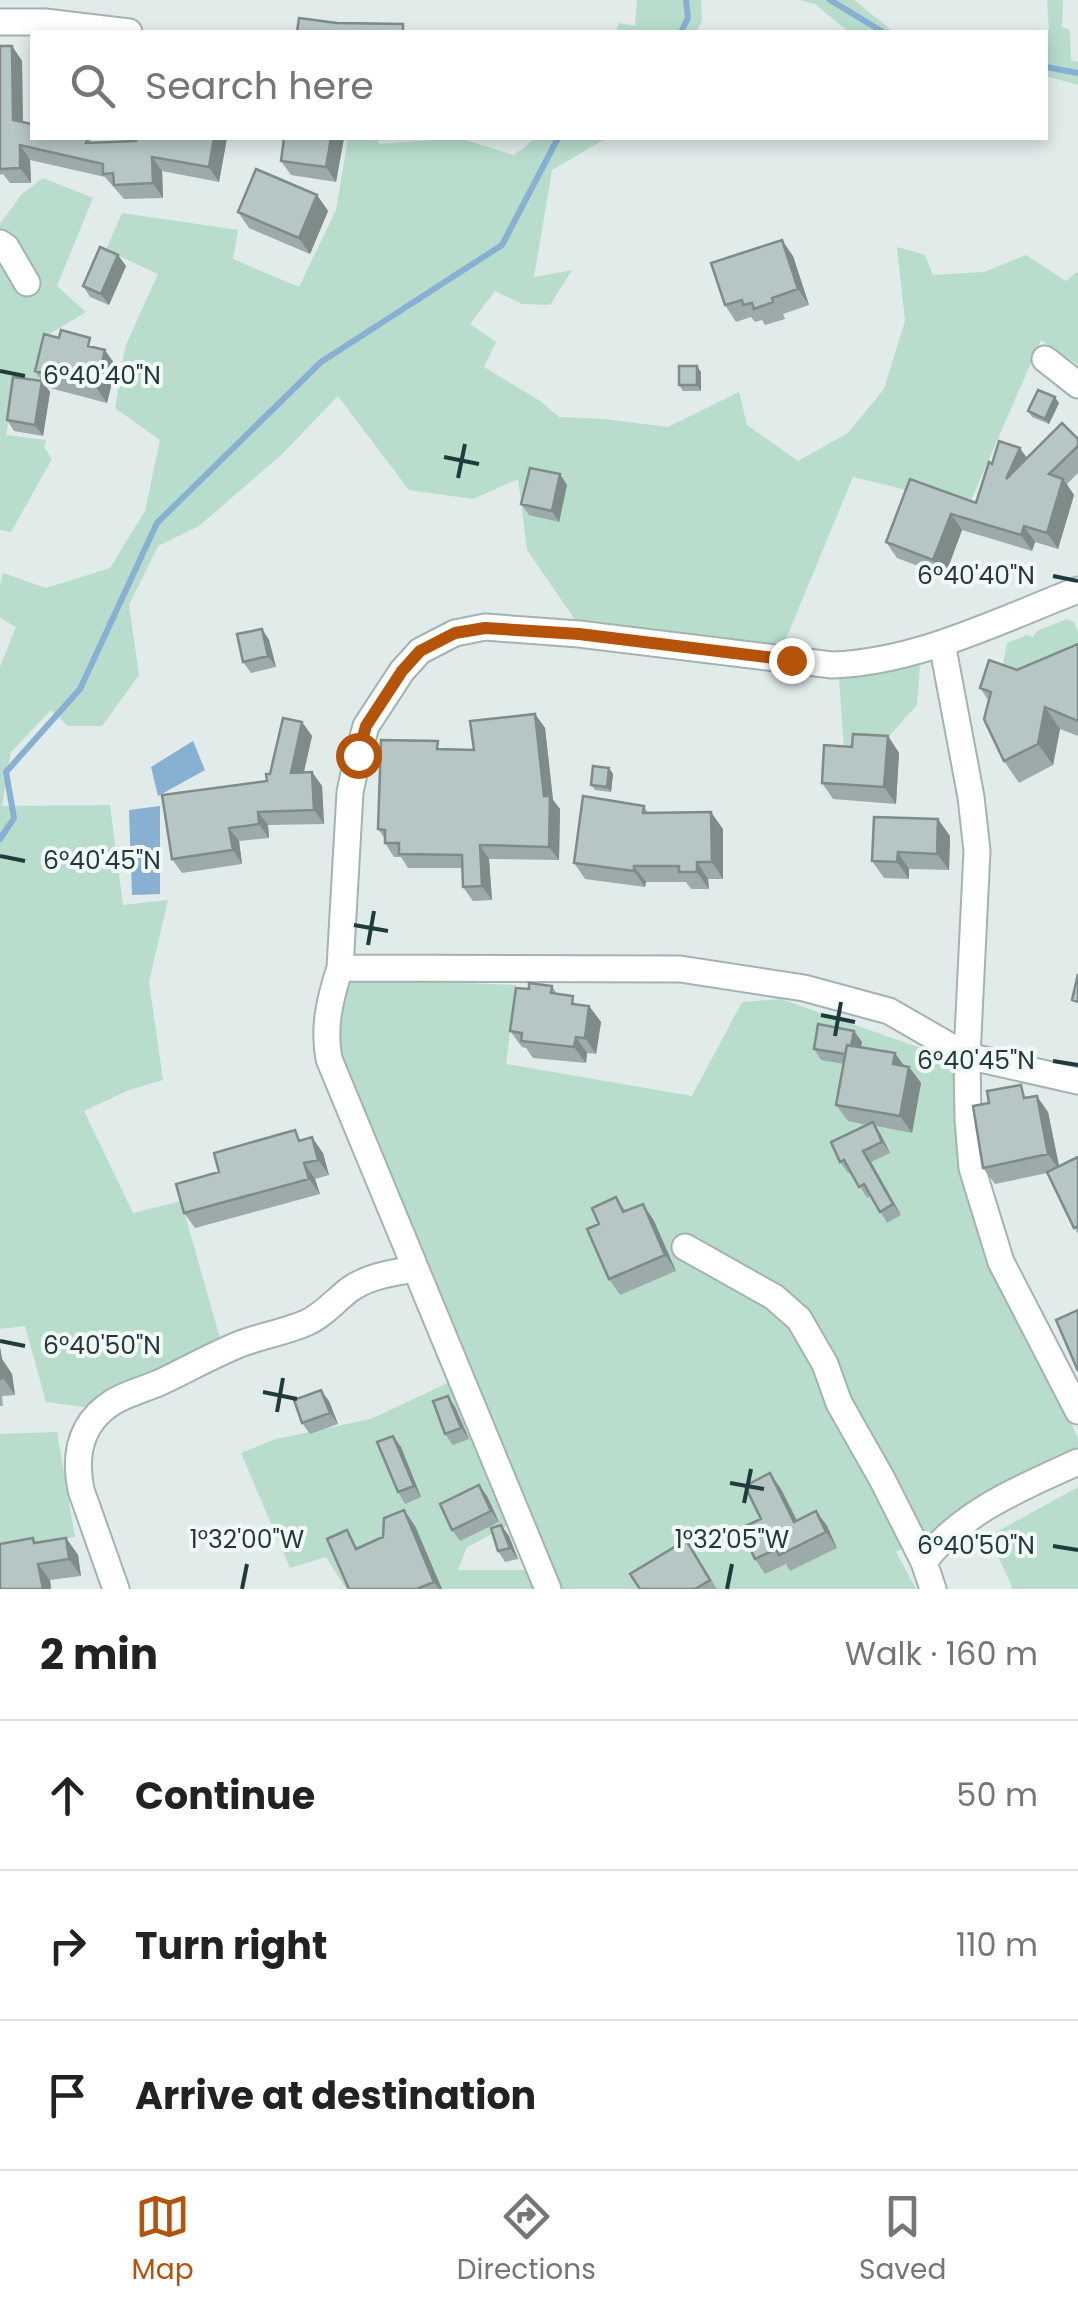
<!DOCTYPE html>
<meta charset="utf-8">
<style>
:root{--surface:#fff;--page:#f6f6f6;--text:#222;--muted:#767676;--line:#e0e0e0;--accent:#b45309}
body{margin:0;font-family:Poppins,sans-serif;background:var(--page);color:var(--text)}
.stop{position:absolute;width:30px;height:30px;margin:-22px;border:8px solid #b45309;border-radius:50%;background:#fff}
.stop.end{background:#b45309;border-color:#fff;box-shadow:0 2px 10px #0008}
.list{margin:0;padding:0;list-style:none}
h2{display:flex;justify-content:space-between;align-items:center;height:130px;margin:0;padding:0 40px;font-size:42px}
h2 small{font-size:32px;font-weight:400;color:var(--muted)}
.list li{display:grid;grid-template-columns:65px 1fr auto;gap:30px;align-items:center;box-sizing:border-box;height:150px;padding:0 40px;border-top:2px solid var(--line)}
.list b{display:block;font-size:38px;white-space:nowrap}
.list em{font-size:32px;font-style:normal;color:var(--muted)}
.icon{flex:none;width:55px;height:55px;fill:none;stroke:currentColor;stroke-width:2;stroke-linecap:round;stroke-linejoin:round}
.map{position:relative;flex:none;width:1078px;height:1589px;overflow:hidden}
.search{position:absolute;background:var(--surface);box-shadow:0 5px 15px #0003;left:30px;right:30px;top:30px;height:110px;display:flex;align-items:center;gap:25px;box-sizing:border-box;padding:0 35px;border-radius:0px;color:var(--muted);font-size:38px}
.sheet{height:580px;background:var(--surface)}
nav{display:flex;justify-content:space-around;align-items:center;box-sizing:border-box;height:140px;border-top:2px solid var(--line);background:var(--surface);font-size:28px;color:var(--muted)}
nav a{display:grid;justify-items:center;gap:5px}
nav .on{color:var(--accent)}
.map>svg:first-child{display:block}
.green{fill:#b8ddcd}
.water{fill:#87b0d2}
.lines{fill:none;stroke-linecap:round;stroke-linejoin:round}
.stream{stroke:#87b0d2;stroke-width:6}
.minor-casing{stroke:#a3b3b2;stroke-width:29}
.minor{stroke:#fff;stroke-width:25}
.wall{fill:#9caaa9}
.shaded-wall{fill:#7f8b89}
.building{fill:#b5c6c4;stroke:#7f8b89;stroke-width:2.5}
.route{stroke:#b45309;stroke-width:12}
.ticks{fill:none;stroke:#203b3c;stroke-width:4}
.ticks-label{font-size:25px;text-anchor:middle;fill:#203b3c;stroke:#f1f8f6;stroke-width:8;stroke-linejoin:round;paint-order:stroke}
</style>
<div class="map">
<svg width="1078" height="1589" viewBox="0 0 1078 1589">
<rect width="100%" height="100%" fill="#e0ebea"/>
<path class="green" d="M637,0H701L702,21L696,32H616L619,23L635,26Z
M800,0H854L890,29L904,32H849L815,4Z
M1047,0H1063L1062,27L1070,30L1071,60L1078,62V85L1046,76L1045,32L1049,29Z
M348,138H378L379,144L459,138L514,155L536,138H607L552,170L534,277L572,270L550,305L522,304L495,291L470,324L496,342L484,367L540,401L559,417L604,419L668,427L739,392L747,425L798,461L848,433L884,389L905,321L897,247L925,255L933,275L984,272L1026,255L1066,281L1078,271V365L1041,340L969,505L853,477L783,646L578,624L527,550L518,479L473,499L409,490L338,396L281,455L199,526L158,546L129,605L139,675L102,726H68L51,710L11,752L2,806L110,805L123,905L168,900L149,982L163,1080L129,1090L84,1111L133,1213L181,1201L222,1345L91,1408L46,1402L25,1326L0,1329V667L16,627L0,618V585L3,573L46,588L110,568L145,511L160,440L115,408L125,347L158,274L106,250L122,213L238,230L233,259L299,287L336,210Z
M43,178L93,198L57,286L86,312L46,336L40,386L15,383L6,435L46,440L44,447L52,459L11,532L0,530V224L22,194Z
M1067,619L1074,622L1078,632V670L1001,675L1007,643L1027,635L1033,637L1037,631Z
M920,665L917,705L879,747L845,761L839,679Z
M356,979L516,985L506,1064L692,1096L742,1002L781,999L952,1059L960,1158L1010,1297L1078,1438V1455L896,1552L916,1589H560L387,1164L343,1064L336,1023L343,988Z
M456,1379L511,1524L467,1547L458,1570H536L544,1589H346L326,1557L290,1568L241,1453L276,1439L371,1419Z
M57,1432L75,1537L0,1553V1434Z
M1078,1487V1589H1013L989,1536Z"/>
<path class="water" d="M193,741L205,770L158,796L151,767Z
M160,806V894L132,895L129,810Z"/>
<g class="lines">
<path class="stream" d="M830,0L883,32
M681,32L688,18L686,0
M1046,67L1078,73
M0,839L14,818L6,772L80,689L157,523L321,362L502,245L558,138"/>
<g class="minor-casing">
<path id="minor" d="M0,22H45L129,32
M0,243L6,247L27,283
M1045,359L1078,385
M942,643L971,797L977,851L967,1056L968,1120L972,1168L1001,1262L1078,1411
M340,968L680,969L804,988L889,1011L967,1056L1078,1081
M685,1247L774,1297L799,1319L825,1364L839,1403L882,1479L924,1562L933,1589
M924,1562C960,1512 1023,1487 1078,1462
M116,1589L81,1490C74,1455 80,1423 113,1402C128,1393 146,1389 163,1381C188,1369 213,1355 240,1344C261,1336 285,1332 306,1323C322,1316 335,1301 349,1290C368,1276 392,1273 414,1269
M548,1589L329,1059C323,1027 330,998 340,968L350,792L358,755L366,726L402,671L420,651L455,633L485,627L579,634L832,665C918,662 1000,620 1078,590"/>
</g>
<use href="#minor" class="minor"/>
</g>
<path class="wall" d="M0,46H12L22,61L23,122L88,138L92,143L136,141V138H227L219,182L162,171L163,198L124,199L105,177L30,160L31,183H10L3,174L0,175Z
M284,138H344L336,182L291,175L281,161Z
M317,195L328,211L310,254L249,228L238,212Z
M793,256L809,305L783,314L785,319L765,325L762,320L755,322L751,317L736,322L725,305Z
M126,266L109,305L90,297L83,286Z
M98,348L116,366L107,403L46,387L50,392L43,436L14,431L7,420L42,381L35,371Z
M701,372V391H683L679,385Z
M1059,403L1049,424L1032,417L1028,411Z
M1078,439V473L1067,484L1074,495L1058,549L1035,542L1032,551L962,530L945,576L897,558L886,542L976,503L992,464L1027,458Z
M567,485L559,522L529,515L521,504Z
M262,629L269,640L276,667L251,673L243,662Z
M1078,644V736L1060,729L1053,765L1019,783L1004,761L989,701L980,688L1017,670Z
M535,714L545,728L553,800L560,809L559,860L489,859L492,900L473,901L463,887L462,868H408L401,857H394L385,843V839L378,829L443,749L474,750Z
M302,722L312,736L304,773L312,772L322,786L324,824L268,825L269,838L239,841L242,864L182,873L172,859L267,781Z
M888,736L899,753L896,804L833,799L822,783L852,747Z
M609,768L613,774L611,792L595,790L591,785Z
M644,806L648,813L723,829V879H708L709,889H691L686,882H646L645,887L585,879L574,863Z
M950,836L949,870L909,869V879L884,878L872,861Z
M552,986L557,994L579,1005L589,1006L601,1022L596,1054L587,1053L586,1063L533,1058L526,1048L522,1047L510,1031L529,989Z
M854,1031L862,1042L861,1047L909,1067L921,1083L912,1133L876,1126L890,1153L871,1162L901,1215L887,1223L871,1195L867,1198L851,1172L848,1173L840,1162L867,1125L848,1121L836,1105L844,1064L821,1060L814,1049Z
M1029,1097L1048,1112L1059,1166L1078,1157V1234L1047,1173L995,1184L983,1168Z
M302,1140L323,1153L329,1175L315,1179L320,1194L195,1228L184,1213L219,1172Z
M616,1197L626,1211L643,1204L654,1221L676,1271L620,1295L609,1279L599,1224Z
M0,1347L2,1359L12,1374L15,1395L2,1396L3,1406H0Z
M329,1401L338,1424L310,1434L302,1423Z
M455,1407L469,1439L453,1445L445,1434Z
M393,1436L401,1447L421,1497L405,1504L398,1492Z
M781,1489L797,1520L816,1511L827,1526L837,1548L790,1571L786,1564L765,1574L755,1559L761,1519Z
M487,1496L499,1522L460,1541L452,1530Z
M404,1510L415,1526L442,1589H349L359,1547L383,1537Z
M501,1525L509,1536L518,1559L505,1562L498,1551Z
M66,1538L78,1555L81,1576L50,1580L51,1589H0L36,1543Z
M697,1557L717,1589H640Z"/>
<path class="shaded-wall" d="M12,46L22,61L23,134L13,120Z
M214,138H227L219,182L209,167Z
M331,138H344L336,182L326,167Z
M20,145L30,160L31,183L20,168Z
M152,157L162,171L163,198L153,183Z
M317,195L328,211L310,254L299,238Z
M782,240L793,256L809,305L798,289Z
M118,255L126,266L109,305L101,294Z
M105,350L116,366L107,403L96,387Z
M697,366L701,372V391L697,385Z
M42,381L50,392L43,436L35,425Z
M1055,397L1059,403L1049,424L1045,419Z
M1020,448L1031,464L1006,479Z
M560,474L567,485L559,522L552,511Z
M1063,479L1074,495L1058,549L1047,533Z
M951,514L962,530L945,576L933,560Z
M1024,526L1035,542L1032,551L1021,535Z
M262,629L269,640L276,667L268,656Z
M1045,707L1060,729L1053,765L1038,744Z
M535,714L545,728L553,800L560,809L559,860L549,847Z
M302,722L312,736L300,787L291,773Z
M888,736L899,753L896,804L884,787Z
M609,768L613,774L611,792L607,787Z
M312,772L322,786L324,824L314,810Z
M258,812L268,825L269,838L259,824Z
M711,812L723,829V879L712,862Z
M938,819L950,836L949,870L937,854Z
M229,828L239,841L242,864L233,850Z
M480,845L489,859L492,900L482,886Z
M898,852L909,869V879L897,862Z
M697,862L708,879L709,889L697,872Z
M634,866L646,882L645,887L634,871Z
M589,1006L601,1022L596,1054L585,1038Z
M854,1031L862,1042L857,1066L850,1055Z
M576,1037L587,1053L586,1063L574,1047Z
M895,1053L907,1070L893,1064Z
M909,1067L921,1083L912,1133L900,1116Z
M1037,1096L1048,1112L1060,1171L1048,1154Z
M873,1122L880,1133L890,1153L882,1142Z
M312,1137L323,1153L329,1175L318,1160Z
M863,1151L871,1162L901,1215L893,1204Z
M304,1163L315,1179L320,1194L309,1179Z
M643,1204L654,1221L676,1271L665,1255Z
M0,1347L2,1359L12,1374L15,1395L3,1378L0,1370Z
M321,1390L329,1401L338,1424L330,1413Z
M448,1396L455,1407L469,1439L461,1428Z
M393,1436L401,1447L421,1497L414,1486Z
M770,1473L781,1489L805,1537L794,1522Z
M479,1485L487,1496L499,1522L491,1511Z
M404,1510L415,1526L442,1589H439L434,1582Z
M816,1511L827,1526L837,1548L826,1532Z
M501,1525L509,1536L518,1559L510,1548Z
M66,1538L78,1555L81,1576L69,1559Z
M38,1564L50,1580L51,1589H43Z"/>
<path class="building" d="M299,18L337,23L403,24V32H297Z
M0,46H12L13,120L32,124V138H88L86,143L136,141V138H214L209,167L152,157L153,183L114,185L113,173L103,174V164L20,145V168L0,169Z
M284,138H331L326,167L281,161Z
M256,169L317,195L299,238L238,212Z
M782,240L798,289L772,298L773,302L754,309L752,303L743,305L742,300L725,305L711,263Z
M100,247L118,255L101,294L83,286Z
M61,330L90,338L88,346L105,350L96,387L35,371L44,334L59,338Z
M679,366H697V385H679Z
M13,377L42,381L35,425L7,420Z
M1038,390L1055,397L1045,419L1028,411Z
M1062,423L1078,439V446L1049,474L1063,479L1047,533L1024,526L1021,535L951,514L933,560L886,542L910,479L976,503L989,462L992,464L999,441L1020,448L1006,479Z
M530,468L560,474L552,511L521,504Z
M262,629L268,656L243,662L237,634Z
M1078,644V721L1045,707L1038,744L1004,761L984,719L991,692L980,688L989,660L1017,670Z
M535,714L544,796H550L549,847L480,845L482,886L463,887L462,855L399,854V843H385V830L378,829L381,740L438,741L437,749L474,750L470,721Z
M283,718L302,722L291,773L312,772L314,810L258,812L259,824L229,828L233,850L172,859L162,795L267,781L266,774H270Z
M853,734L888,736L884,787L822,783L824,745L852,747Z
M593,766L609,768L607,787L591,785Z
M583,796L644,806L643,813L711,812L712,862H697V872H679V866H634V871L574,863Z
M874,817L938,819L937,854L898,852L897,862L872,861Z
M1078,974V1002L1072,1000Z
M529,983L552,986L551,993L573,996L572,1004L589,1006L585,1038L576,1037L574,1047L521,1041L522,1033L510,1031L516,988L529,989Z
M818,1024L854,1031L851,1046L847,1045L845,1054L814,1049Z
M847,1045L895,1053L893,1064L909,1067L900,1116L836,1105Z
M1021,1085L1024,1098L1037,1096L1048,1154L983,1168L973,1106L989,1103L987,1091Z
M873,1122L882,1142L863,1151L893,1204L880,1212L864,1184L859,1187L844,1160L840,1162L831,1142Z
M295,1130L299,1141L312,1137L318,1160L304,1163L309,1179L184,1213L176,1184L219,1172L214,1153Z
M1078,1157V1226L1074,1228L1047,1172Z
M616,1197L623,1212L643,1204L665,1255L609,1279L587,1229L599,1224L592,1208Z
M1078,1310V1371L1056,1320Z
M0,1358L3,1378L0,1379Z
M321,1390L330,1413L302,1423L294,1400Z
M448,1396L461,1428L445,1434L433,1401Z
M393,1436L414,1486L398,1492L377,1442Z
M770,1473L794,1522L816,1511L826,1532L779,1555L776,1549L755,1559L741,1528L761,1519L745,1486Z
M479,1485L491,1511L452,1530L440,1504Z
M404,1510L434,1582L417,1589H349L327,1539L347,1530L356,1549L383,1537L384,1518Z
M501,1525L510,1548L498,1551L491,1528Z
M33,1538L34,1543L66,1538L69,1559L38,1564L43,1589H0V1544Z
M686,1540L710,1580L695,1589H640L630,1574Z"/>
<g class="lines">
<path class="route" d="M358,755L366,726L402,671L420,651L455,633L485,628L579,634L791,660"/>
</g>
<path class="ticks" d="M0,371L25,376M444,457L479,464M458,478L465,444M1053,576L1078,581M0,856L25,861M354,925L388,931M368,945L374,911M821,1015L855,1022M835,1036L841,1002M1053,1061L1078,1065M0,1341L25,1346M263,1392L297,1399M277,1412L283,1378M730,1483L764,1489M744,1503L751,1469M1053,1546L1078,1550M242,1589L247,1564M727,1589L732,1564"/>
<g class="ticks-label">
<text x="102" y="384">6°40'40"N</text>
<text x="976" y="584">6°40'40"N</text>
<text x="102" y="869">6°40'45"N</text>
<text x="976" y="1069">6°40'45"N</text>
<text x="102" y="1354">6°40'50"N</text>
<text x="247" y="1548">1°32'00"W</text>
<text x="732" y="1548">1°32'05"W</text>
<text x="976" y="1554">6°40'50"N</text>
</g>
</svg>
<div class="stop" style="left:358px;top:755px"></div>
<div class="stop end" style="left:791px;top:660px"></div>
<div class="search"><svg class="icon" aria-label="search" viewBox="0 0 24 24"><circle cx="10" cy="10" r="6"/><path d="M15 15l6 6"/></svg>Search here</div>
</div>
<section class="sheet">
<h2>2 min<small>Walk · 160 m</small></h2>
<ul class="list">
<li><svg class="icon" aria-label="ahead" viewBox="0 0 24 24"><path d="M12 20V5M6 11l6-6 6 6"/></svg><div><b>Continue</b></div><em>50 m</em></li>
<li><svg class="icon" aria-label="right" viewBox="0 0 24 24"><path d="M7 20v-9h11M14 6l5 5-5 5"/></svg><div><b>Turn right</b></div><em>110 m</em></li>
<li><svg class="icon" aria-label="arrive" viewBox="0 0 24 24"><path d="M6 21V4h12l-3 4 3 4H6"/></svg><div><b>Arrive at destination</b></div></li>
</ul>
</section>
<nav>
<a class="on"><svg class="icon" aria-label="map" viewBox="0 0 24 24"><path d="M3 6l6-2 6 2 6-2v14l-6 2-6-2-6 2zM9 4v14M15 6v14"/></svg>Map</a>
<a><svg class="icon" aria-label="directions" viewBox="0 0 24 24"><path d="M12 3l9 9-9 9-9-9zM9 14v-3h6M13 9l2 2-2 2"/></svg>Directions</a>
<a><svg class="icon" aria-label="saved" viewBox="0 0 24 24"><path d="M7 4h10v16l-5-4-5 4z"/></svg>Saved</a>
</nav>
